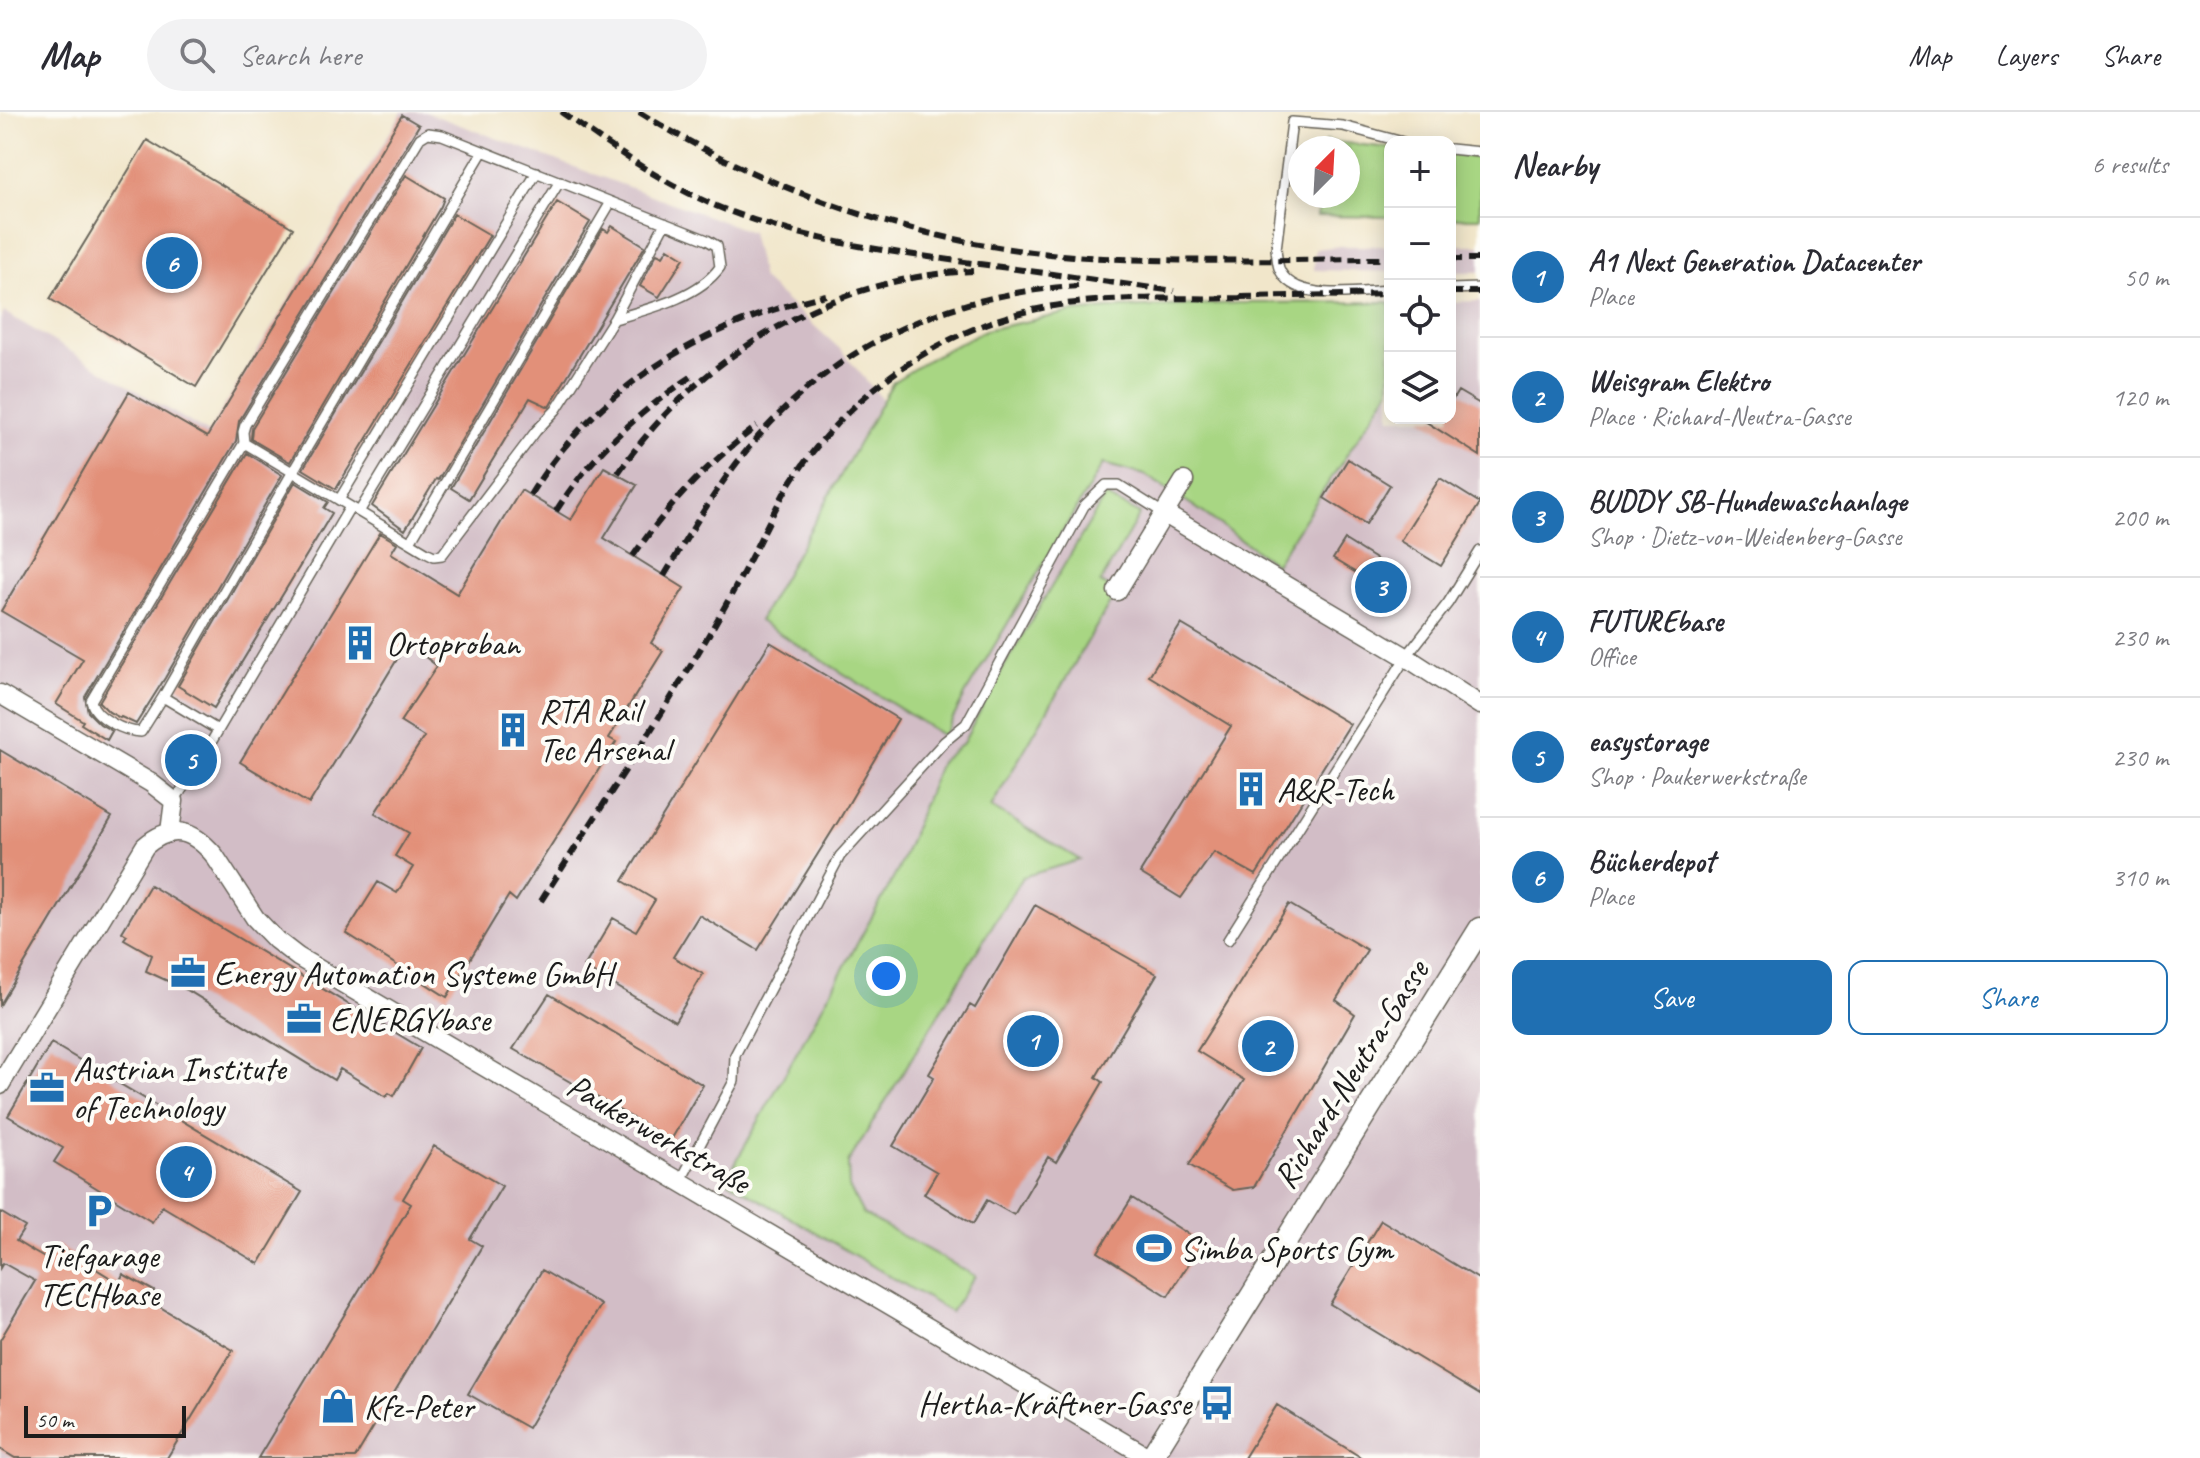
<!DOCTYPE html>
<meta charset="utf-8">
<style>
:root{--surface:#fff;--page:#f2f2f3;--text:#2b2b33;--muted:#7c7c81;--line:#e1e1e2;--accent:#1f6fb2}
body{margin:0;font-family:Caveat,sans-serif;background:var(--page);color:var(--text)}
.controls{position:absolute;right:24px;top:24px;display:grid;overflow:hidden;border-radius:16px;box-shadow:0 4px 20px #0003}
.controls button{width:72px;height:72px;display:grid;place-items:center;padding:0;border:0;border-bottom:2px solid var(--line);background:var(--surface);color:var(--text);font:40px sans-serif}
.compass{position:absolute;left:1288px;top:24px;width:72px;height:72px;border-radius:50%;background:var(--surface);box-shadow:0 4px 20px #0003;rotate:24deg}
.scale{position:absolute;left:24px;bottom:20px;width:162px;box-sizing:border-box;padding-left:8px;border:4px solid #1c1c1c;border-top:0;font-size:22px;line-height:28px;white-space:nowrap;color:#1c1c1c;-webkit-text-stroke:6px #fdfcf7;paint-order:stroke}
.you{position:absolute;left:886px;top:864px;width:28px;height:28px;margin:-20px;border:6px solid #fff;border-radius:50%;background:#1a73e8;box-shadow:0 0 0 12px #1a73e833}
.badge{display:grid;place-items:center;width:52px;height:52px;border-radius:50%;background:var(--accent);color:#fff;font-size:26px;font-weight:700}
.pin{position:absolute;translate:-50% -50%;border:4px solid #fff;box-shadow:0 2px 8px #0006}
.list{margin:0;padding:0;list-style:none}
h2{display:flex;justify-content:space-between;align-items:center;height:104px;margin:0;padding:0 32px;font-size:34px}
h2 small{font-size:26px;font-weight:400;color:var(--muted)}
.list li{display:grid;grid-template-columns:52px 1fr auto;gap:24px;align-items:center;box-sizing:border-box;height:120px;padding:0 32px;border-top:2px solid var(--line)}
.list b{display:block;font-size:30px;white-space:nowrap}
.list p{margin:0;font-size:26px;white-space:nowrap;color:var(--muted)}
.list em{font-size:26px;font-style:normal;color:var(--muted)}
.actions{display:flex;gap:16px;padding:24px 32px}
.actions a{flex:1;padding:18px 0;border:2px solid var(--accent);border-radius:16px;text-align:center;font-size:28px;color:var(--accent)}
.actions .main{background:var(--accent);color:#fff}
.icon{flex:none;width:44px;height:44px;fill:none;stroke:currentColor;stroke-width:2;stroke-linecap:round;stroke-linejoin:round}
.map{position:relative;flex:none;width:1480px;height:1346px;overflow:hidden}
header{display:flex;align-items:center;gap:48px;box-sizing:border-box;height:112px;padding:0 40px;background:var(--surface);border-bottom:2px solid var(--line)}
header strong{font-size:38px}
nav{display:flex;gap:44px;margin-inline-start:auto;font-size:28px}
.search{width:560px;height:72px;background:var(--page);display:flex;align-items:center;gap:20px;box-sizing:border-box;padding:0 28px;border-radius:44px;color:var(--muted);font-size:30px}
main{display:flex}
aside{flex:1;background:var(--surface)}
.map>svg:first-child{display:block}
.industrial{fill:#d2bdc6}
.green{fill:#a8d683;stroke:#627950;stroke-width:2}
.building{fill:#e29079}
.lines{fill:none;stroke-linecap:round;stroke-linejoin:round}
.service-casing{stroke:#676359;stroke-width:12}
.minor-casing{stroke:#676359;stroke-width:21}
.tertiary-casing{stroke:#676359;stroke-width:25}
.service{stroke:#fff;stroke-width:9}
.minor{stroke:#fff;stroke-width:18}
.tertiary{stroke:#fff;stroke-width:22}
.rail{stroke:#1c1c1c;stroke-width:6;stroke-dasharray:12 6;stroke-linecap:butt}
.labels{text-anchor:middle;stroke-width:8;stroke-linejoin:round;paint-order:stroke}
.poi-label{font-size:34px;fill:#1c1c1c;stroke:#fdfcf7;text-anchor:start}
.street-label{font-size:34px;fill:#1c1c1c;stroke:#fdfcf7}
</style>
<header>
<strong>Map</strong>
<div class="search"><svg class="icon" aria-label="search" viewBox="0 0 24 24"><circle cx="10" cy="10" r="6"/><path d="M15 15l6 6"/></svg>Search here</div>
<nav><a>Map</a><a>Layers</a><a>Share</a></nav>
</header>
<main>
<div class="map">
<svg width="1480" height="1346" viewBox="0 0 1480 1346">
<rect width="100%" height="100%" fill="#fdfcf7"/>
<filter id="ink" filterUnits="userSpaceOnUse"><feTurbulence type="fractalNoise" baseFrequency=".0125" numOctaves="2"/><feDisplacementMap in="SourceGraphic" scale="16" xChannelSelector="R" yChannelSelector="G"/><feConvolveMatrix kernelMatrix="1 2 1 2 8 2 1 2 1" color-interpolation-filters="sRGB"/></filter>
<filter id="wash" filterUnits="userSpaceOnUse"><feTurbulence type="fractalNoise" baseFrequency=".006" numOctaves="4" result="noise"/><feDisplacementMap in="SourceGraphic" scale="32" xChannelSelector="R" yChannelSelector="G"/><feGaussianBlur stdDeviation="1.8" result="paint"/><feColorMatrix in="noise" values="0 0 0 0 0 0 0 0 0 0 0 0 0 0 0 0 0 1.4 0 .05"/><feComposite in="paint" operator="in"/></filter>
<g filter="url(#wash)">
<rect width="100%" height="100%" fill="#f1e6ca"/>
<path class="industrial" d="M402,0H425L751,120L762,167L839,236L882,287L759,509L944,624L966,581L1103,352L1145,363L1195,395L1390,277V306H1450V190L1480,189V1346H0V208L4,200L208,321Z
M1450,133H1480V160H1450Z
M1340,134H1390V160L1314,158L1315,137Z"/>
<path class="green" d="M1326,29L1390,36V105L1317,104L1319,84H1348V36H1325Z
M1450,42L1480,46V106H1450Z
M1390,190V277L1275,452L1195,395L1145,363L1103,352L966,581L944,624L759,509L893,270L934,244L985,218L1072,200L1120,196L1239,191Z
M1105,384L1140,402L1100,471L1117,479L991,695L1080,748L1022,765L848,1051L849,1075L863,1102L975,1164L951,1200L726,1068L898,758L940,650L963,631L1002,558Z"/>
<g id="blocks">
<path class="building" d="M402,3L419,13L239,309L236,329L85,585L88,600L100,612L112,619L107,628L81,612L83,609L56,592L83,547L1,499L129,280L207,325Z
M147,28L293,116L196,275L50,187Z
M406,63L444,86L441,94L290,350L251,327L252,316Z
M557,90L590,110L438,368L436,367L405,418L372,394Z
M454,102L490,123L336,377L303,357Z
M612,114L645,134L549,295L530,286L469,387L451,376L603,117L608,120Z
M668,136L684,146L659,185L640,174L657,141L663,144Z
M1458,279L1480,292V344L1420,306H1450V292Z
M247,341L282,363L165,566L136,612L121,605L120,606L109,600L99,590Z
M1348,347L1390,373L1366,412L1324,386Z
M604,355L637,373L604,426L684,476L651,531L663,539L609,626L616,630L516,789L509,783L447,885L346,821L378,770L397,781L413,755L395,744L409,721L375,701L424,625L400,610L437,554L407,531L309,692L240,650L380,421L397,431L391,441L457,482L521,378L571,408Z
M1440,366L1480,391L1441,454L1400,429Z
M295,370L328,390L324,396L332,401L214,596L178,574Z
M1345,428L1385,453L1373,471L1333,447Z
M1181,512L1350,612L1256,763L1214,740L1181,786L1140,761L1231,614L1149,564Z
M770,530L898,607L839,708L758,838L699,803L673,845L703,862L675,909L584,855L613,806L636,819L655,788L623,769Z
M0,638L112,705L0,893Z
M150,773L421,936L394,984L389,981L386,985L340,957L334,968L187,878L146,859L152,843L124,827L127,823L122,820Z
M1289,792L1367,838L1336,888L1355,902L1254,1075L1233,1078L1189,1053L1244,968L1197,939Z
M1035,793L1157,862L1096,965L1103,970L1056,1050L1048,1045L1014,1103L987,1088L973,1112L924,1082L937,1060L893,1034L934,965L929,962L970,893L975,896Z
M549,882L703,973L671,1028L513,937Z
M51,931L302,1080L259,1152L162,1094L152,1110L54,1050L63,1036L8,1004Z
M434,1034L502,1074L470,1127L482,1134L355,1346H258L411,1092L403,1087Z
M1132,1086L1202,1131L1168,1184L1098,1140Z
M0,1100L25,1115L16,1129L34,1140L48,1148L57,1133L119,1171L123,1162L154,1179L150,1189L233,1238L167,1346H15L0,1337V1228L35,1169L3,1151L0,1156Z
M1381,1108L1480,1168V1283L1330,1192Z
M542,1158L601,1193L528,1316L468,1282Z
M1277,1293L1362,1346H1244Z"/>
</g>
</g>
<g filter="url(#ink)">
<use href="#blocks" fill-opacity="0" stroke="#676359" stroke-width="2"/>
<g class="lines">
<g class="service-casing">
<path id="service" d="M1450,37L1480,40
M1450,177L1480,176
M1390,178C1360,179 1292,192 1279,156C1277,150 1277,143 1276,137L1292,10L1343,14L1403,30
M614,207L665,111
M244,331L426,440L434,444L442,443L536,319L556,298L614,207C649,197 699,185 720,155L717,134L707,128L442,23L428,21L420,26L245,313L243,320L244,331L91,589C95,606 125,620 141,620L163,585L292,361L483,39
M339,388L537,60
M359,400L560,69
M410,430L611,90
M163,585L218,618
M174,689L193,661L350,395
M1228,828L1406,545L1448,491L1480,439
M680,1070L734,969L735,943L840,744L944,630L966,612L1084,394L1106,373H1119L1165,402"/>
</g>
<g class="minor-casing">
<path id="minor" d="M1165,402L1406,545L1480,593
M1117,479L1184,369
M0,582L151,671L174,689L170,720
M0,973L145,734C172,711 193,718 214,743L255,806L276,828L298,845L1150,1346"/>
</g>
<g class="tertiary-casing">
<path id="tertiary" d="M1151,1346L1480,817"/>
</g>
<use href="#service" class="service"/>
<use href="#minor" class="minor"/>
<use href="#tertiary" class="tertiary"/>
<path class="rail" d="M561,0C611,35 660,70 716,94C794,126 875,138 958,149C1030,159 1102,169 1174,179
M639,0C763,77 905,127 1050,142C1162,153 1277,147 1390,147
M1450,147H1480
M1450,180H1480
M1241,185L1390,182
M618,361C698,244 830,165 973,159
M530,383C597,274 704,212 826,183
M556,399C590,345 638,300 691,265
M633,444C671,390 704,355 757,314
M664,464C691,419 718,372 752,332C835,232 950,181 1078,174
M541,789C592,709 645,630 694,548C712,517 731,485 747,453C760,428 772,402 786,378C835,299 907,240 994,209C1075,180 1168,188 1253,186"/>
</g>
</g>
<defs>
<g id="building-bare" transform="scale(2.76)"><path d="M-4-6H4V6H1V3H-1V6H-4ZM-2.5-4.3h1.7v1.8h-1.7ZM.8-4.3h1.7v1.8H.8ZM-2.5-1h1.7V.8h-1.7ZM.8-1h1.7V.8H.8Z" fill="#1f6fb2" stroke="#fdfcf7" stroke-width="2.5" paint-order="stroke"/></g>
<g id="office-bare" transform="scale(2.76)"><path d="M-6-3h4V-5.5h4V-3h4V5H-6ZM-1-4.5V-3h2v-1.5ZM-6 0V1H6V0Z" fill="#1f6fb2" stroke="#fdfcf7" stroke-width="2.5" paint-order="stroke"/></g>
<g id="parking-bare" transform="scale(2.76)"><path d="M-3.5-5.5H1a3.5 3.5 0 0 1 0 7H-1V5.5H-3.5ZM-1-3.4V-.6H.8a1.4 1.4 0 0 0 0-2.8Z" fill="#1f6fb2" stroke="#fdfcf7" stroke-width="2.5" paint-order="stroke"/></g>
<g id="stadium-bare" transform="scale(2.76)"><path d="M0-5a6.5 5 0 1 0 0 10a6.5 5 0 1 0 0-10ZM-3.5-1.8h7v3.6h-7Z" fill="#1f6fb2" stroke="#fdfcf7" stroke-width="2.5" paint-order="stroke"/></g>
<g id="bus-bare" transform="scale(2.76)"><path d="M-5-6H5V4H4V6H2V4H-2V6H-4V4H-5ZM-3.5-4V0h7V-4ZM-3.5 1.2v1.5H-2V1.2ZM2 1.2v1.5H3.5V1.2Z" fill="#1f6fb2" stroke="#fdfcf7" stroke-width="2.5" paint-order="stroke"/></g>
<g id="shop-bare" transform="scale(2.76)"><path d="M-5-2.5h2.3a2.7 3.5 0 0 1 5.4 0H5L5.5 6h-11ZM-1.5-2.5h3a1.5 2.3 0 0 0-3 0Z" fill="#1f6fb2" stroke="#fdfcf7" stroke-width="2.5" paint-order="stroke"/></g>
</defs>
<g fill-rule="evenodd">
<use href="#building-bare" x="360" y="531"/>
<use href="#building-bare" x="513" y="618"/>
<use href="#building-bare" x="1251" y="677"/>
<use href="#office-bare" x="188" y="861"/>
<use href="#office-bare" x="304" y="907"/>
<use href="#office-bare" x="47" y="976"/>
<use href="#parking-bare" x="99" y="1099"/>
<use href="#stadium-bare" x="1154" y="1136"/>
<use href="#bus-bare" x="1217" y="1291"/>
<use href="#shop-bare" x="338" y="1294"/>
</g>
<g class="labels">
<g class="poi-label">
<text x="386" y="543">Ortoproban</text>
<text x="539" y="610">RTA Rail<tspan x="539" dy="39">Tec Arsenal</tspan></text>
<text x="1277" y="689">A&amp;R-Tech</text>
<text x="214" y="873">Energy Automation Systeme GmbH</text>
<text x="330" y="919">ENERGYbase</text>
<text x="73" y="968">Austrian Institute<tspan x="73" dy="39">of Technology</tspan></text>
<text x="1180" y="1148">Simba Sports Gym</text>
<text x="99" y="1155" text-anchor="middle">Tiefgarage<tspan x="99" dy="39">TECHbase</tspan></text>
<text x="1191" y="1303" text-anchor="end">Hertha-Kräftner-Gasse</text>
<text x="364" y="1306">Kfz-Peter</text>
</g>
<g class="street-label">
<text transform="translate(1350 962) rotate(-58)" y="12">Richard-Neutra-Gasse</text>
<text transform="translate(659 1021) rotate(30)" y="12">Paukerwerkstraße</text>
</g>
</g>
</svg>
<div class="controls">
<button>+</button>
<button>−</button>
<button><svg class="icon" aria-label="locate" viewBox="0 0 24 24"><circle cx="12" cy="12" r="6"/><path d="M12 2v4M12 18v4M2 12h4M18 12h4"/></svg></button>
<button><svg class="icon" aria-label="layers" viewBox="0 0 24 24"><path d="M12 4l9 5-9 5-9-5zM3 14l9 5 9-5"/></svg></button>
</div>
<svg class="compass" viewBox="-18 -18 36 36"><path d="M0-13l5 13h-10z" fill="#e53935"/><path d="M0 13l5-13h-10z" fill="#7c7c81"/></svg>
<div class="scale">50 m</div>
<div class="you"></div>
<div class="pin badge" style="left:1033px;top:929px">1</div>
<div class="pin badge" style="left:1268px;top:934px">2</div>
<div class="pin badge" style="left:1381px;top:475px">3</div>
<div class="pin badge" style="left:186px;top:1060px">4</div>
<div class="pin badge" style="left:191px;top:648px">5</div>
<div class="pin badge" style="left:172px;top:151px">6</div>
</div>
<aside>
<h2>Nearby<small>6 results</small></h2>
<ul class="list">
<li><span class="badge">1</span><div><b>A1 Next Generation Datacenter</b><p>Place</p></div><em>50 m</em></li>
<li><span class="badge">2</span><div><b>Weisgram Elektro</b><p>Place · Richard-Neutra-Gasse</p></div><em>120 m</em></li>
<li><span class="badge">3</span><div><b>BUDDY SB-Hundewaschanlage</b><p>Shop · Dietz-von-Weidenberg-Gasse</p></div><em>200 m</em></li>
<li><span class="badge">4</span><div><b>FUTUREbase</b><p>Office</p></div><em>230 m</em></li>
<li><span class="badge">5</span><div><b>easystorage</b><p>Shop · Paukerwerkstraße</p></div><em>230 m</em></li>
<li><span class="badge">6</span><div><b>Bücherdepot</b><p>Place</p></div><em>310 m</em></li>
</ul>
<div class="actions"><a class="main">Save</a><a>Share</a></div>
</aside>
</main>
